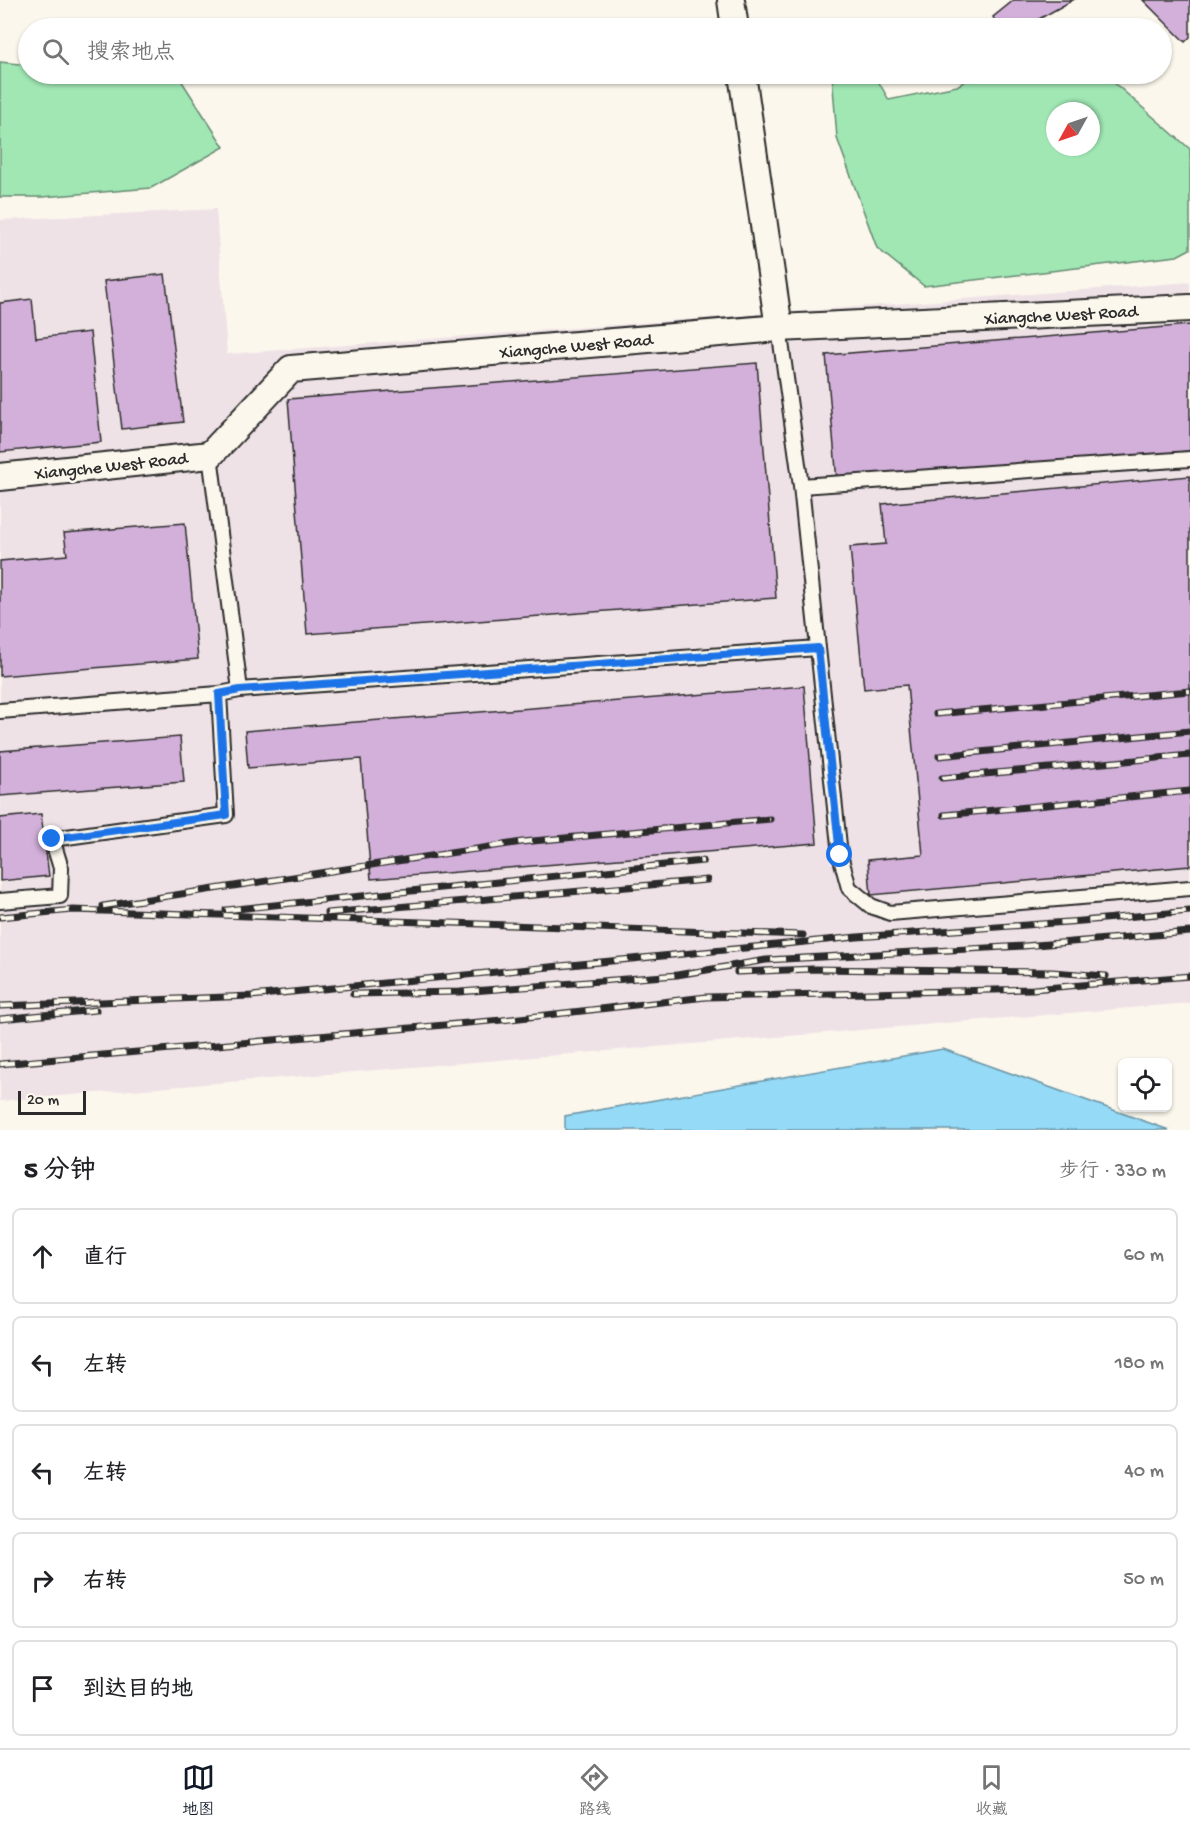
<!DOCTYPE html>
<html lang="zh">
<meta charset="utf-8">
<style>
:root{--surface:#fff;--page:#f2f2f2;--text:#202124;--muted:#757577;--line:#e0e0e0;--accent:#111827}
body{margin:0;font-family:"Gochi Hand","LXGW WenKai TC",sans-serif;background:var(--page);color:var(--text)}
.controls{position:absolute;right:18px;bottom:18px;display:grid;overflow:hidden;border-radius:9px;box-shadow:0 2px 4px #0004}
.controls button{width:54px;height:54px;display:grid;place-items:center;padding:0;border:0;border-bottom:2px solid var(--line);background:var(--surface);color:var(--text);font:30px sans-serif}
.compass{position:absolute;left:1046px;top:102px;width:54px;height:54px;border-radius:50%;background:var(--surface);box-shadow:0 2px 4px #0004;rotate:230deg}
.scale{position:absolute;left:18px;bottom:15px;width:68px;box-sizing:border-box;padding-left:6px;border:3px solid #2b2b2b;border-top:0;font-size:16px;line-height:21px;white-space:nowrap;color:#2b2b2b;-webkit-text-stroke:4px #fbf7ec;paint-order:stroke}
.stop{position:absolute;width:18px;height:18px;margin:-14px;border:4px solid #1a73e8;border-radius:50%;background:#fff}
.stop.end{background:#1a73e8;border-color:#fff;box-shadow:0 2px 6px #0008}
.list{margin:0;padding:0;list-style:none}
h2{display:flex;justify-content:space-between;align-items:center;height:78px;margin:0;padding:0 24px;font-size:26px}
h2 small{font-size:20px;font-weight:400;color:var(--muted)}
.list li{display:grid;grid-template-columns:39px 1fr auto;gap:18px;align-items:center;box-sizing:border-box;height:96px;margin:0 12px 12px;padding:0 12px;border:2px solid var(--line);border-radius:9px}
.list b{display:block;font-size:22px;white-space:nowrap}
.list em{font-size:20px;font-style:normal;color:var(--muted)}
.icon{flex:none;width:33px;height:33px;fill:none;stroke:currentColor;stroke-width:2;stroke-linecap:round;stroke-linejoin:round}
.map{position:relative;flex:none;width:1190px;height:1130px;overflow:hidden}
.search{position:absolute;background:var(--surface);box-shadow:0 2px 4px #0004;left:18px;right:18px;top:18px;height:66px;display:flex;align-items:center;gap:15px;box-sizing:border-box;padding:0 21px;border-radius:33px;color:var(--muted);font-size:22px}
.sheet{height:618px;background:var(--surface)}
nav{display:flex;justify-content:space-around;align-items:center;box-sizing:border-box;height:84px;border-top:2px solid var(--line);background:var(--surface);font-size:16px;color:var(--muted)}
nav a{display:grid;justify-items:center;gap:3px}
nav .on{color:var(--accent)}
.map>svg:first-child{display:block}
.built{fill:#efe2e7}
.green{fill:#a0e7b4;stroke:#668970;stroke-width:1.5;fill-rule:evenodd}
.water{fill:#95daf7;stroke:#6b94a5;stroke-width:1.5}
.building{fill:#d2b0da;stroke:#2b2b2b;stroke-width:1.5}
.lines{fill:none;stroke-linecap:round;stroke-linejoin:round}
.lane-casing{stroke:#2b2b2b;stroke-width:18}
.street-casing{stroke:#2b2b2b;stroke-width:30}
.lane{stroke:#fbf7ec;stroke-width:14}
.street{stroke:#fbf7ec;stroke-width:26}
.rail-casing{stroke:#2b2b2b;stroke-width:7}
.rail{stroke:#fbf7ec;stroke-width:4.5;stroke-dasharray:14;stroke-linecap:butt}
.route{stroke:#1a73e8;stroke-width:8}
.labels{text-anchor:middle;stroke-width:5;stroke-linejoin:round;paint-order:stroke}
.street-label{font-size:18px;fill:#2b2b2b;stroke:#fbf7ec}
</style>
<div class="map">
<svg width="1190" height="1130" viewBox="0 0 1190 1130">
<rect width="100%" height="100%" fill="#fbf7ec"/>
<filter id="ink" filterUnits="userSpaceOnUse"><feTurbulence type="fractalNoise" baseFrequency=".0167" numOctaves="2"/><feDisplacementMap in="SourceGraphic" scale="12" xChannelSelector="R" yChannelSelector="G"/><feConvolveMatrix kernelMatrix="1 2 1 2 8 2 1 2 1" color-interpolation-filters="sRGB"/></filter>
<g filter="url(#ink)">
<path class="built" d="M216,209L227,354L1190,282V1003L0,1101V220Z"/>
<path class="green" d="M0,62L28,65V74H115L181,80L224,147L151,188L42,197H0Z
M832,74H874L889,100L957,86L977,74H1104L1190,149V249L1177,256L924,286L877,248L837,138ZM1055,111H1091V147H1055Z"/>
<path class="water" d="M943,1049L1169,1130H565V1116Z"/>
<path class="building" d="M1014,0H1073L1023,28H999L993,17Z
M1143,0H1190V37L1185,42Z
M165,274L183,422L122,429L104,281Z
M32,299L36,338L90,332L101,442L0,452V303Z
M1190,325V451L837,481L826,355Z
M757,363L776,598L307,634L288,399Z
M1190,476V866L871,895L868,860L923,855L907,685L864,689L850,547L886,544L882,504Z
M185,523L198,659L0,676V561L67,555L64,533Z
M804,686L817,843L371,879L361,759L248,768L245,731Z
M180,737L184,782L0,796V751Z
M41,814L49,876L0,881V818Z"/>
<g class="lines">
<g class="lane-casing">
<path id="lane" d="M779,328L801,486
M210,455L240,690
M818,648L840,855L849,888L871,906L890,913L1190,888
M0,711L219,694L240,690L818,648L801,486L1190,459
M0,901L60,896L61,868L52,839L226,815L219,694"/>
</g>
<g class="street-casing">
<path id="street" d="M731,0L735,28
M742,74L779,328
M0,477L210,455L291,369L779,328L1190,308"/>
</g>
<use href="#lane" class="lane"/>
<use href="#street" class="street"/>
<g class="rail-casing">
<path id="rail" d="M936,714L1190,691
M939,756L1190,731
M942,778L1190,755
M944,815L1190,791
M103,906L522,842L770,819
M226,910L703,861
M327,913L707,880
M0,917L73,910L803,935
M737,972L813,969L1052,972L1106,976
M353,994L460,992L677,975L766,960L1024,946L1190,932
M0,1006L251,996L857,937L1082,921L1190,911
M0,1019L96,1010
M0,1064L502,1020L706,997L1033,989L1190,976"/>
</g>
<use href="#rail" class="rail"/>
</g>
</g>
<g class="lines" filter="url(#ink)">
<path class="route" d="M52,839L226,815L219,694L240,690L818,648L840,855"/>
</g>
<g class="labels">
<g class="street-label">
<text transform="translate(1061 314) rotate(-3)" y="6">Xiangche West Road</text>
<text transform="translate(576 345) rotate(-5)" y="6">Xiangche West Road</text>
<text transform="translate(111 465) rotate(-6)" y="6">Xiangche West Road</text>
</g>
</g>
</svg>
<div class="controls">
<button><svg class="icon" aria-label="locate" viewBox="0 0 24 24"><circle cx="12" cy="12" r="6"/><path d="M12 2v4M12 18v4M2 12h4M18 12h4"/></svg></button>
</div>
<svg class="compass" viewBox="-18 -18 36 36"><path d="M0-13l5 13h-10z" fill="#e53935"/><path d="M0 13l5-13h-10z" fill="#757577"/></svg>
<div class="scale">20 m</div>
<div class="stop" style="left:840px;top:855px"></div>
<div class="stop end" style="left:52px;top:839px"></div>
<div class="search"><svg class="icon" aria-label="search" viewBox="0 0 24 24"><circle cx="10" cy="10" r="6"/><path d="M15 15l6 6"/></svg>搜索地点</div>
</div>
<section class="sheet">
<h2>5 分钟<small>步行 · 330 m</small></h2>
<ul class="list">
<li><svg class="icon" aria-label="ahead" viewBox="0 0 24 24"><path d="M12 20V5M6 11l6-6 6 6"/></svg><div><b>直行</b></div><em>60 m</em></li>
<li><svg class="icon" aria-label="left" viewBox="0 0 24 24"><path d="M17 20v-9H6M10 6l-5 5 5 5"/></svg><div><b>左转</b></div><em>180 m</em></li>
<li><svg class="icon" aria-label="left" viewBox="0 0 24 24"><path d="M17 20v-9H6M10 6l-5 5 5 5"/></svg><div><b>左转</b></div><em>40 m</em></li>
<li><svg class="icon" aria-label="right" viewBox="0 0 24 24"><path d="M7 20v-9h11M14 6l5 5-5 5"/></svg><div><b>右转</b></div><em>50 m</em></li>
<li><svg class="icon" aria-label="arrive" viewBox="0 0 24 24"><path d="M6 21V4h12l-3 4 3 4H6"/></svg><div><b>到达目的地</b></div></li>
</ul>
</section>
<nav>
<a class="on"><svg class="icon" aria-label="map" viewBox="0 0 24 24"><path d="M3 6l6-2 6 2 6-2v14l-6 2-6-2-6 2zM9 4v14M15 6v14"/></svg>地图</a>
<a><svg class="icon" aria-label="directions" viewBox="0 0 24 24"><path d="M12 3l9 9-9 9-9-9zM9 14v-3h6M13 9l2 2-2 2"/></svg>路线</a>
<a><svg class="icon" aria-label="saved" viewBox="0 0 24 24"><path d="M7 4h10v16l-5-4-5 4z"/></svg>收藏</a>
</nav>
